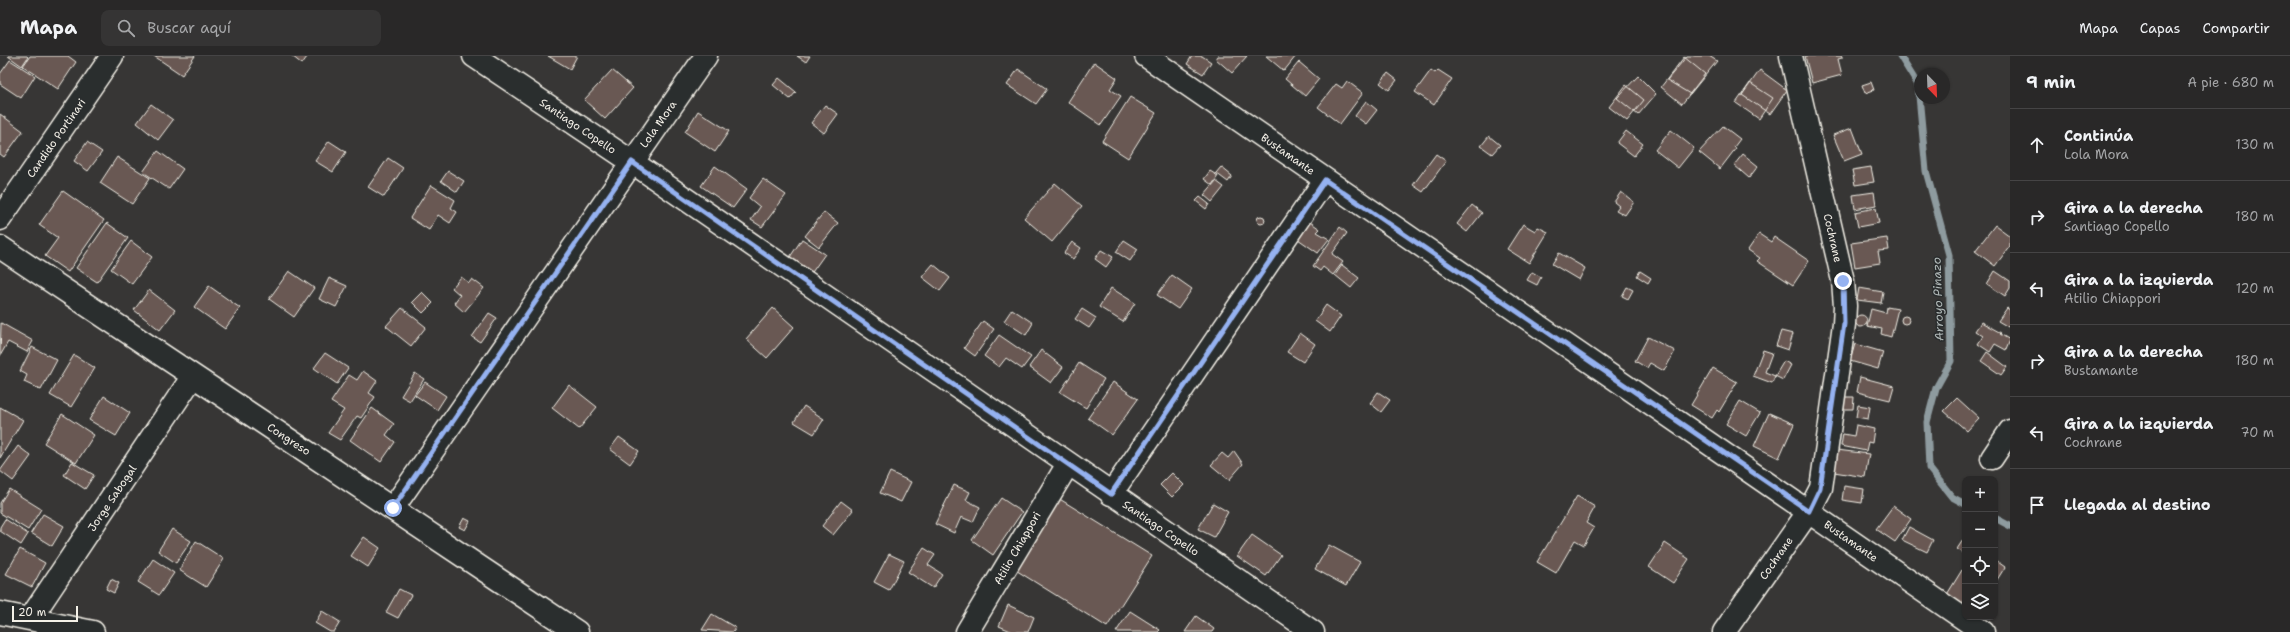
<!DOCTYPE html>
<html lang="es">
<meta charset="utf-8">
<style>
:root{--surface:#292828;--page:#353434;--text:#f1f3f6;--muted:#a5a6a8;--line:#454445}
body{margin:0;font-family:"Shantell Sans",sans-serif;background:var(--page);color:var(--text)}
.controls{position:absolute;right:12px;bottom:12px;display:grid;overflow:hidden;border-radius:8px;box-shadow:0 1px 3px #0004}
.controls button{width:36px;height:36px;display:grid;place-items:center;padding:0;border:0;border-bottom:1px solid var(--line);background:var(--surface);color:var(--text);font:20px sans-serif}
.compass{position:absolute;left:1914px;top:12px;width:36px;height:36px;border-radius:50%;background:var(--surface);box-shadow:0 1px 3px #0004;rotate:157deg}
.scale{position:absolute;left:12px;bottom:10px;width:66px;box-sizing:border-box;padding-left:4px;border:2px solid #f4f1e8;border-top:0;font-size:11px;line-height:14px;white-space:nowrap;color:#f4f1e8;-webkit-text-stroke:3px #2a2d2e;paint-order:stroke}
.stop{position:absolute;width:12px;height:12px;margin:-9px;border:3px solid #95b2f1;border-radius:50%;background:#fff}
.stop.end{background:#95b2f1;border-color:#fff;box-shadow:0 1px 4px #0008}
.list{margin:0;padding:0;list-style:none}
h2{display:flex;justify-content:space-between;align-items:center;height:52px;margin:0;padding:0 16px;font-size:17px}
h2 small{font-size:13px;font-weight:400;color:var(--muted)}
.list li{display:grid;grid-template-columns:26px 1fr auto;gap:12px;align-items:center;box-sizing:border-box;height:72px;padding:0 16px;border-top:1px solid var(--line)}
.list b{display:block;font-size:15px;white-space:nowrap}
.list p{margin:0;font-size:13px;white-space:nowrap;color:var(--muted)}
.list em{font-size:13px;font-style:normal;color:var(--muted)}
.icon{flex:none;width:22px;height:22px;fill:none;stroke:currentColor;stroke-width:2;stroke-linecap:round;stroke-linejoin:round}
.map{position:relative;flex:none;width:2010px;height:576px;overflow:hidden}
header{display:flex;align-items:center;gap:24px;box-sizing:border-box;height:56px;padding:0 20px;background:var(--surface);border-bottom:1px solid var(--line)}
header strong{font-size:19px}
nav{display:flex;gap:22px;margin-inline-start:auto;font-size:14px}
.search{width:280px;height:36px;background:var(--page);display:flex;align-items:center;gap:10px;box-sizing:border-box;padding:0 14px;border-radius:8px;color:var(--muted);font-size:15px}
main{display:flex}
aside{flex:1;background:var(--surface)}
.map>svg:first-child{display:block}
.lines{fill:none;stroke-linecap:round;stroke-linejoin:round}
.stream{stroke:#8e9b9f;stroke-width:7}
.building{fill:#695853;stroke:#f4f1e8}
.minor-casing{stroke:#f4f1e8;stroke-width:25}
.minor{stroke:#2a2d2e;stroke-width:22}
.route{stroke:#95b2f1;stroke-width:5}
.labels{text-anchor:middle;stroke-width:3;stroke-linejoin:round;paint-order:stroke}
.street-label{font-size:11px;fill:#f4f1e8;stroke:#2a2d2e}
.water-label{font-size:12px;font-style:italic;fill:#b0b8b7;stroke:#2a2d2e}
</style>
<header>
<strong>Mapa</strong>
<div class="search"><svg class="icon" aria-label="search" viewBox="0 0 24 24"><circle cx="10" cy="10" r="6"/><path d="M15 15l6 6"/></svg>Buscar aquí</div>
<nav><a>Mapa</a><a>Capas</a><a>Compartir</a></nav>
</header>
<main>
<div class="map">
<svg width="2010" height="576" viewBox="0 0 2010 576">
<rect width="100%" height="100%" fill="#373635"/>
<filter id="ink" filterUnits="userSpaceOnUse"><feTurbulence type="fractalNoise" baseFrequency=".025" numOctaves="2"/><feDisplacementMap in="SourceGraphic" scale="8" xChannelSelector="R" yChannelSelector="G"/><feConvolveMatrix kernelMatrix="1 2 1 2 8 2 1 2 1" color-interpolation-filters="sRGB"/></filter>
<g filter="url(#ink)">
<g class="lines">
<path class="stream" d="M1900,0L1918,29L1926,115L1949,199L1951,305L1936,332L1927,366L1929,412L1952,441L1965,448
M1995,462L2010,470"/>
</g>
<path class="building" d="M8,0H27L28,1L22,10Z
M30,0H68L76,6L58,33L23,10Z
M154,0H195L182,19Z
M292,0H306L307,1L302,8Z
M548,0H577L570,13Z
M797,0H810L806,6Z
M1192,0H1202L1211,6L1203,18L1187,8Z
M1218,0H1247L1232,17L1216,3Z
M1266,0H1296L1284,15Z
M1687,0H1709L1717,5L1690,38L1667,24Z
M1805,0H1842V2L1838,3L1842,19L1812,27Z
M1684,1L1705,18L1682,48L1661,31Z
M10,4L35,20L21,42L0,28V18Z
M1094,6L1117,22L1110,33L1121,40L1101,69L1068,46Z
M1299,6L1319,23L1305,40L1285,23Z
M1018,13L1047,33L1036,48L1007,29Z
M612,14L633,32L605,63L584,44Z
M1431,14L1435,17L1438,14L1452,23L1434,49L1415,36Z
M1760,14L1787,34L1770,58L1742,39Z
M1388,17L1397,24L1389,34L1380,27Z
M1638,20L1656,38L1638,59L1617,42Z
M779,22L796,36L790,43L773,29Z
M1347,25L1363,37L1340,68L1318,51L1336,28L1342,32Z
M1871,26L1874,34L1865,37L1862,29Z
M1750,27L1773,42L1759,63L1736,47Z
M1626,29L1644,44L1627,65L1609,51Z
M1130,41L1156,57L1128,102L1102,85Z
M1366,45L1377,54L1366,68L1355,60Z
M151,48L173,64L158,84L137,67Z
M825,49L838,58L824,77L811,67Z
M698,55L729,75L715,96L685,76Z
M0,58L23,75L4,101L0,98Z
M1723,70L1740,83L1734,91L1736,92L1720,113L1699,96Z
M1852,72L1862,98L1844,105L1833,79Z
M1671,74L1694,92L1678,112L1655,94Z
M1626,75L1643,88L1634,100L1617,87Z
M1489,80L1500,89L1492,98L1481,90Z
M329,85L346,96L333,116L315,105Z
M87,86L102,96L88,115L74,105Z
M158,95L183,113L169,133L143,116Z
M1436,98L1446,105L1423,136L1413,129Z
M1743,98L1758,110L1749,122L1734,109Z
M117,101L150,122L132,148L100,127Z
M388,102L403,112L384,141L368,131Z
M715,110L747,133L733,152L701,130Z
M1221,111L1232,120L1228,126L1216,117Z
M1871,111L1874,126L1855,129L1852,114Z
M448,115L464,125L457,136L441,125Z
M1210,115L1218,120L1212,129L1204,123Z
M763,123L786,139L762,171L751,164L760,151L749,142Z
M1216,125L1224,131L1212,146L1204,139Z
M1055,127L1082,150L1052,186L1024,162Z
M431,129L455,144L451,152L457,156L450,167L438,159L429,174L410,162Z
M63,135L104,164L68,216L45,200L58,182L39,169Z
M1621,136L1634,146L1625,159L1616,154L1619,150L1614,146Z
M1874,136L1876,149L1855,153L1853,139Z
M1200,141L1209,148L1206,153L1196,145Z
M1472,149L1482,157L1467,176L1457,168Z
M1876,152L1879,167L1858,171L1855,156Z
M824,156L838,167L819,191L805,180Z
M1257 164a4 4 0 1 1 8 0a4 4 0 1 1-8 0Z
M1310,166L1320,173L1317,176L1329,183L1318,197L1298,183Z
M107,167L128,182L97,226L76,212Z
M1523,168L1535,175L1538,171L1548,176L1529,207L1507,193Z
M1995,169L2010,180V190L1995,210L1975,195Z
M1340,171L1347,177L1332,198L1343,206L1333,219L1323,211L1320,215L1313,210Z
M1759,178L1771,186L1774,181L1809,205L1793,229L1757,205L1760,202L1748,194Z
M1887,182L1889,194L1878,195L1880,207L1855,211L1851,187Z
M802,183L825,198L810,219L788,204Z
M1124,184L1138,193L1130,205L1116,196Z
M131,185L152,201L132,228L111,213Z
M1072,186L1081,192L1073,203L1064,197Z
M1101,194L1113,201L1106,211L1095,203Z
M1559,197L1585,212L1579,224L1552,208Z
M933,208L950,222L940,235L922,221Z
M1342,209L1359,222L1351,232L1335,219Z
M289,215L314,232L294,261L269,243Z
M1640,215L1651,222L1648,227L1637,220Z
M1995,215L2010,225V232L2005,240L1987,228Z
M1532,216L1541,221L1537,229L1527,224Z
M1172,219L1192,233L1178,253L1157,239Z
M461,221L469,227L472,223L484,232L464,256L454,247L460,239L452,232Z
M329,222L347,230L336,251L319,243Z
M209,230L240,252L225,273L194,251Z
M1627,231L1633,234L1628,243L1622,240Z
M1111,232L1135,247L1123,266L1099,251Z
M1859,232L1883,236L1881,247L1857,244Z
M149,234L175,254L160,274L134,254Z
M422,236L433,247L423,257L412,246Z
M1326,249L1341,260L1330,276L1315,265Z
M1887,251L1898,253L1891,281L1881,278L1882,273L1867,270L1871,253L1886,257Z
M402,252L426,271L411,290L386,270Z
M773,252L794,271L767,302L746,283Z
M2007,252L2010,254V272L1998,265Z
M1012,253L1033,267L1026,279L1004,265Z
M1082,253L1096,262L1089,272L1075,263Z
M489,257L497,262L480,286L472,281Z
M1855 265a6 6 0 1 1 12 0a6 6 0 1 1-12 0Z
M1901 264a4 4 0 1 1 8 0a4 4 0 1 1-8 0Z
M983,265L994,273L975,300L964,292Z
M1981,266L2001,277L2000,278L2010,284L2006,294L1995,288L1990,296L1978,288L1983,280L1975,275Z
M1,267L33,285L27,296L8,286L0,300Z
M1781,275L1793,278L1788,294L1776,290Z
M1300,277L1315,288L1303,306L1287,296Z
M999,279L1031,301L1022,313L1006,302L999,311L984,300Z
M1648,281L1675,295L1664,315L1650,307L1647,312L1635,305Z
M1855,288L1883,296L1878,313L1850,305Z
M32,291L57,304L41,334L24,326L27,319L20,315Z
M1041,294L1063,311L1051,327L1029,311Z
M1763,294L1772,297L1765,316L1775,320L1772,327L1753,320Z
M1987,296L2007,311L2001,319L1981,305Z
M325,297L348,312L337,328L314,312Z
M74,299L95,312L71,351L50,339Z
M1784,305L1791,309L1783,324L1775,320Z
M1079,307L1104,323L1086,352L1060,336Z
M1713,312L1737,326L1719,356L1717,354L1712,362L1691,349Z
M363,315L377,325L369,337L375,341L361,362L357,360L340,384L328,377L344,354L331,346L349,319L357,324Z
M415,317L424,323L410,345L401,340Z
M1860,321L1894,330L1890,344L1857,336Z
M425,326L446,340L437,354L415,339Z
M1113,326L1138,343L1112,379L1088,362Z
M569,329L597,351L579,373L552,352Z
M1378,336L1390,344L1381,356L1370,347Z
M104,340L130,357L116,380L89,364Z
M1841,341H1854L1853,353H1841Z
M1957,342L1979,362L1967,375L1944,355Z
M1740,345L1760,357L1746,380L1726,368Z
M1858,349L1870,351L1868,363L1856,361Z
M804,350L824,363L814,378L794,366Z
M0,351L23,364L0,402Z
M372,352L394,368L386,379L395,386L381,406L350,384Z
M1769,357L1794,368L1779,402L1754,390Z
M62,358L94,379L76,407L44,387Z
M1856,369L1874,373L1872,387L1868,386L1866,395L1841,390L1843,378L1854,380Z
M619,381L639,395L630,408L610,393Z
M18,390L31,400L13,425L0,415Z
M1837,394L1869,398L1865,421L1834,416Z
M1234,395L1243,408L1229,424L1211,409L1222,397L1228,402Z
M72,406L94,419L85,433L64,419Z
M890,416L911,426L901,446L880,437Z
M1172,417L1184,429L1172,441L1160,429Z
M954,429L970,436L966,444L980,451L973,466L961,461L954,477L935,468Z
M1844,430L1864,433L1862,447L1842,444Z
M9,433L41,453L28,474L0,457V447Z
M1577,440L1595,451L1586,467L1594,472L1584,489L1575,484L1556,517L1537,506Z
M1001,442L1022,456L993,499L972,484Z
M1058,442L1152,500L1107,571L1014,513Z
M841,445L853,454L833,479L822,470Z
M1213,447L1228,456L1214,481L1198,473Z
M1893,450L1911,463L1895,486L1876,473Z
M43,458L64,470L52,490L31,477Z
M464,462L470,465L465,474L459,471Z
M5,463L28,478L21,489L0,475V471Z
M1909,471L1933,484L1927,496L1902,484Z
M172,473L191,485L176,507L158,495Z
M1252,479L1281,499L1266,520L1237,500Z
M364,481L380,492L368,511L351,500Z
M1965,481V498L1957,493Z
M196,485L224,503L206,531L179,514Z
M1665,487L1689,503L1673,527L1649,511Z
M1329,489L1360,506L1346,530L1315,513Z
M924,492L935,499L928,509L942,518L933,532L908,516Z
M20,493L45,507L32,531L6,518Z
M889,498L904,505L889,534L874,526Z
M153,503L174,517L159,539L138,526Z
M1995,504L2005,511L1995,527Z
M1962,514L1965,516V544L1962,549L1946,540Z
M111,523L119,527L114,537L106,533Z
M399,533L411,539L398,562L386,556Z
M1008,549L1034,561L1028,576H1013L999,570Z
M322,555L340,566L334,576H330L315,567Z
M1130,555L1160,574L1158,576H1116Z
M712,558L736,572L733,576L702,574Z
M1196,560L1214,573L1212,576H1185Z"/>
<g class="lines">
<g class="minor-casing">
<path id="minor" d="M474,0L632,106L1313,576
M1146,0L1983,576
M0,163L112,0
M0,191L577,576
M1992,402L2010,375
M1111,438L1325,124
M393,452L706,0
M0,557L93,576
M30,563L193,320
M967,576L1068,408
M1724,576L1809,455L1821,432L1844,268L1845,250L1843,225L1791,0"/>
</g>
<use href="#minor" class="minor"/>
</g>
</g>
<g class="lines" filter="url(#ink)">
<path class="route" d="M393,452L632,106L1111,438L1325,124L1809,455L1820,432L1844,268L1843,225"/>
</g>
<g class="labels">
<g class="street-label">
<text transform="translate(658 68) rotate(-55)" y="4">Lola Mora</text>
<text transform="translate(578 70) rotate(34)" y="4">Santiago Copello</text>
<text transform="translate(56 82) rotate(-55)" y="4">Candido Portinari</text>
<text transform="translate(1288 98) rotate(35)" y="4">Bustamante</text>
<text transform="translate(1833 182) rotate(77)" y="4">Cochrane</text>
<text transform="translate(289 383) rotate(33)" y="4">Congreso</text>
<text transform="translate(112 442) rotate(-56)" y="4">Jorge Sabogal</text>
<text transform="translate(1161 472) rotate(34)" y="4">Santiago Copello</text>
<text transform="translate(1851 485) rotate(35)" y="4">Bustamante</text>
<text transform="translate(1017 492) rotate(-60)" y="4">Atilio Chiappori</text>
<text transform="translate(1776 502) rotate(-55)" y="4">Cochrane</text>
</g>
<g class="water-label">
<text transform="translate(1938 243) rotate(-92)" y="4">Arroyo Pinazo</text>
</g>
</g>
</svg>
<div class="controls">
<button>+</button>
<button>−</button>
<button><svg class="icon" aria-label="locate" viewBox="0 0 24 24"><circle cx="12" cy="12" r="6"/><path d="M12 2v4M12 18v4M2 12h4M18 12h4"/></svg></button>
<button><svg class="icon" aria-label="layers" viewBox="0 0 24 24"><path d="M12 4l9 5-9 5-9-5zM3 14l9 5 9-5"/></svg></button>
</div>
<svg class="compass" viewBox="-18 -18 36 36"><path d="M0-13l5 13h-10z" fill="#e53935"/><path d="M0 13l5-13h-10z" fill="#a5a6a8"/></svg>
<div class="scale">20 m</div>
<div class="stop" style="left:393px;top:452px"></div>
<div class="stop end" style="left:1843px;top:225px"></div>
</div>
<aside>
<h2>9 min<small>A pie · 680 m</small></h2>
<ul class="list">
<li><svg class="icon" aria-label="ahead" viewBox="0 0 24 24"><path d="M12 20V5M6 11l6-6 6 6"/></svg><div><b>Continúa</b><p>Lola Mora</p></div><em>130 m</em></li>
<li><svg class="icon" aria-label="right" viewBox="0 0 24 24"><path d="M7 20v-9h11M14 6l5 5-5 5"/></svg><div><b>Gira a la derecha</b><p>Santiago Copello</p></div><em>180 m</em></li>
<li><svg class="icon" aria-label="left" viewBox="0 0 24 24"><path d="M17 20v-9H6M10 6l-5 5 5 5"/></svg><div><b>Gira a la izquierda</b><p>Atilio Chiappori</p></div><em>120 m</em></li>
<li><svg class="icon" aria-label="right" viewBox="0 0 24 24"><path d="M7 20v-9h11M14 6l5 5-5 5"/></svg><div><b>Gira a la derecha</b><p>Bustamante</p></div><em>180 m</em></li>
<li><svg class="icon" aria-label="left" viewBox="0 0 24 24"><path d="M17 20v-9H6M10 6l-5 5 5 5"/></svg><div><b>Gira a la izquierda</b><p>Cochrane</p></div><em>70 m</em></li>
<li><svg class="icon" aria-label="arrive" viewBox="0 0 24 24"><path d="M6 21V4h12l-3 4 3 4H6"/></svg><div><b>Llegada al destino</b></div></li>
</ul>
</aside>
</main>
